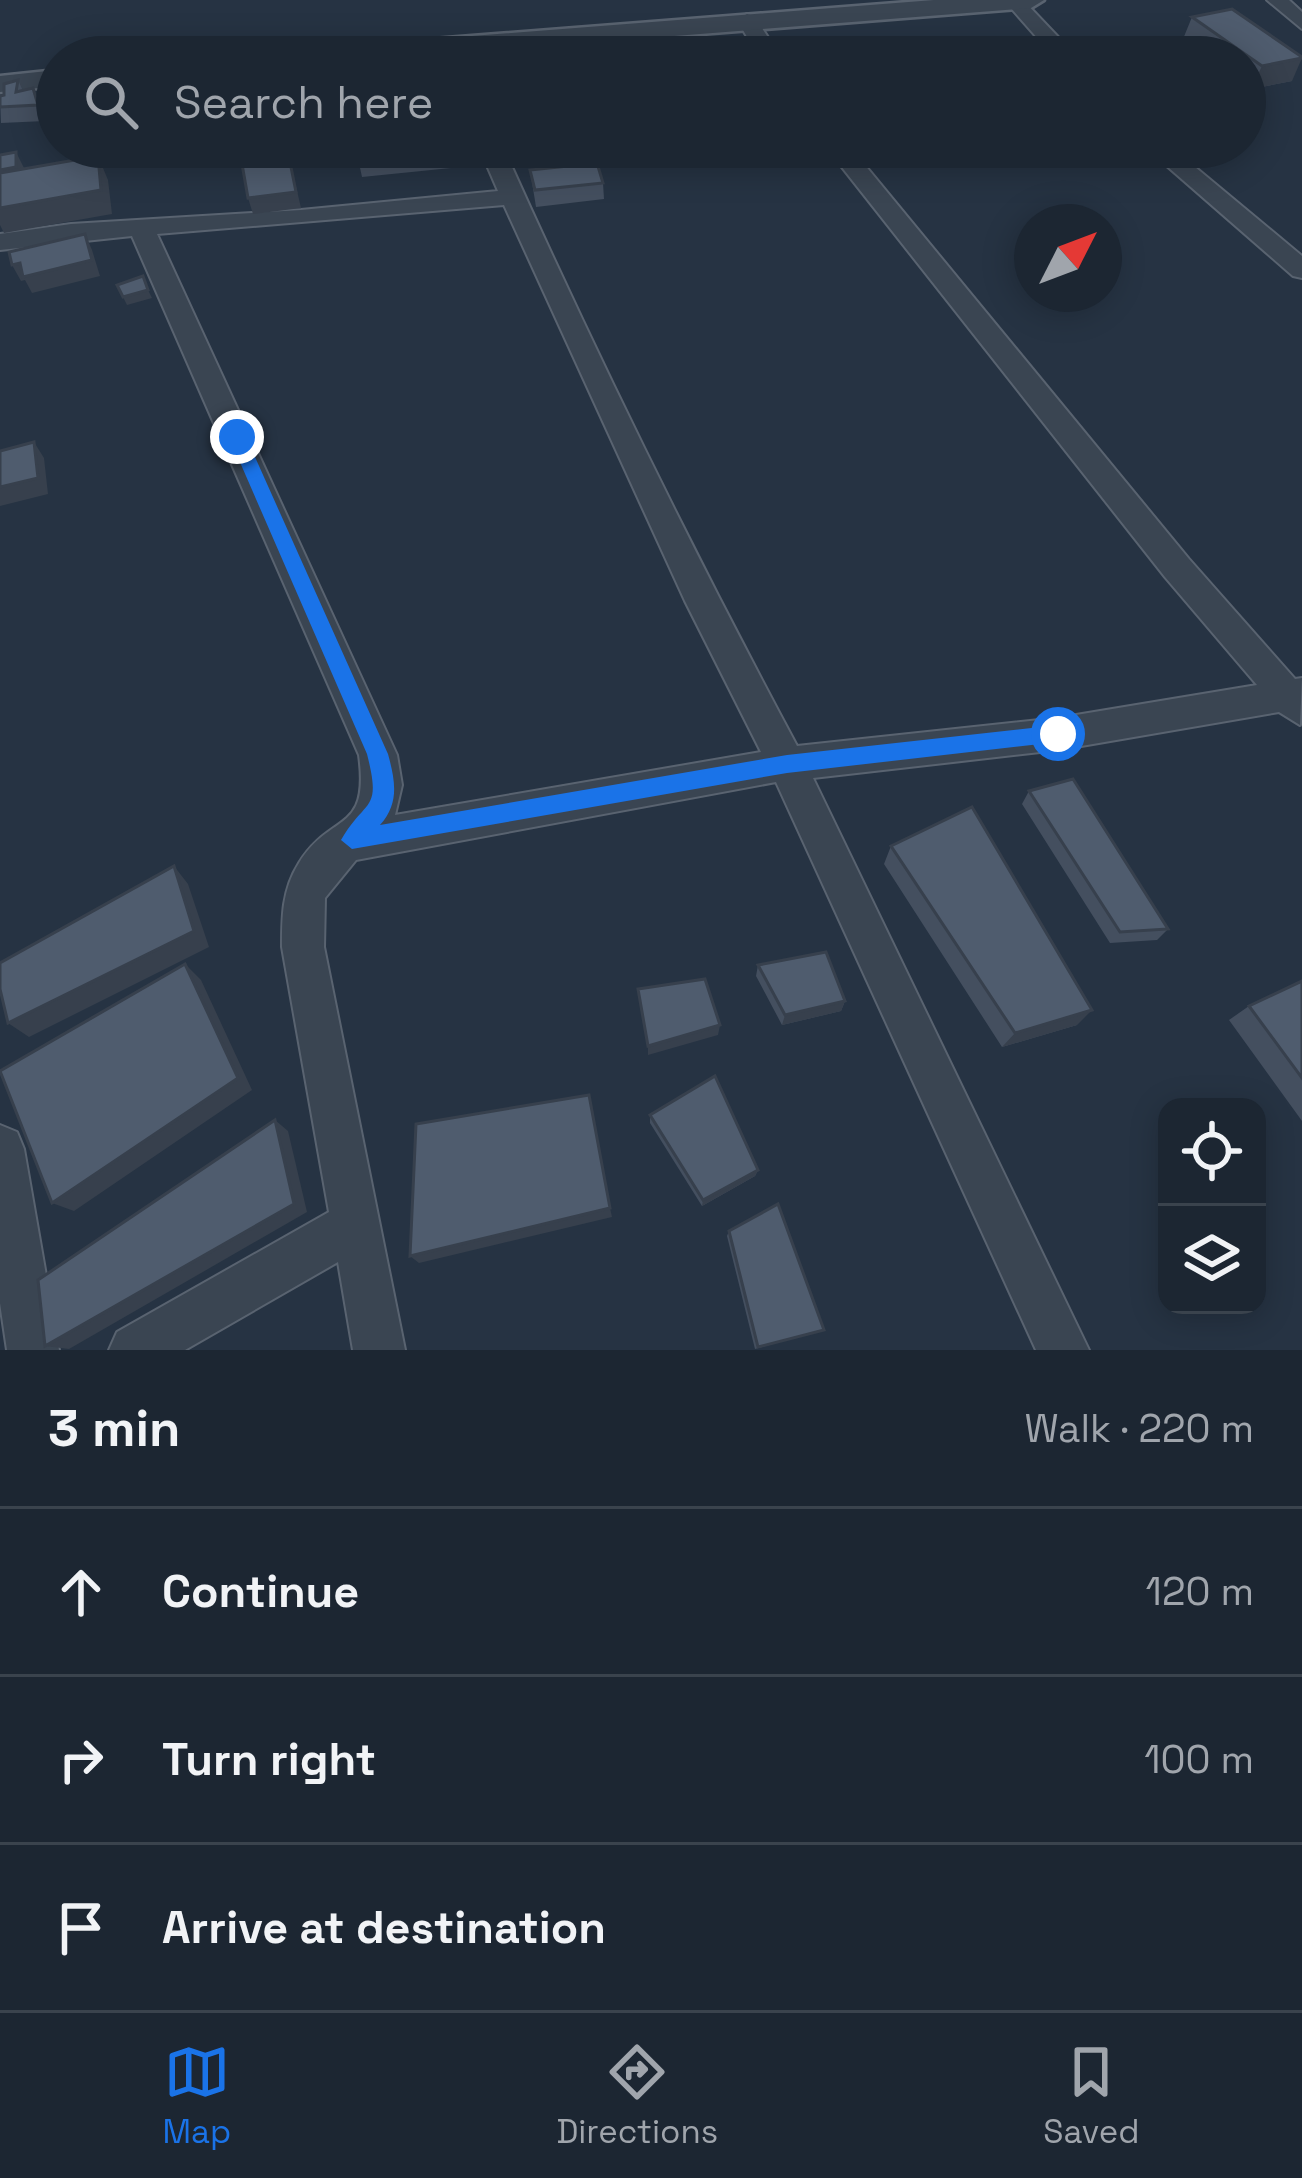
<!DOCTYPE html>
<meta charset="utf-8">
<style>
:root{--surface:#1c2632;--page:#252e3a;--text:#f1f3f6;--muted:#a0a5ac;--line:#3a434d;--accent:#1a73e8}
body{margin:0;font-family:"Space Grotesk",sans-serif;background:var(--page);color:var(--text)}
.controls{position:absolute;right:36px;bottom:36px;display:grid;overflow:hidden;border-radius:24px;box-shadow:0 6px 30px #0003}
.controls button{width:108px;height:108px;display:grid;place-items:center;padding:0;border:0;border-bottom:3px solid var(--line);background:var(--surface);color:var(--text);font:60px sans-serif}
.compass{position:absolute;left:1014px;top:204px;width:108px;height:108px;border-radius:50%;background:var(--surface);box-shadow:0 6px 30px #0003;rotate:48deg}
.stop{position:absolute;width:36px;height:36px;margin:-27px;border:9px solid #1a73e8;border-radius:50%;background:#fff}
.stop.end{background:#1a73e8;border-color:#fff;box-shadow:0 3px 12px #0008}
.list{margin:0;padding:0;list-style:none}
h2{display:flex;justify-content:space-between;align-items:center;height:156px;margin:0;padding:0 48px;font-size:51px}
h2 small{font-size:39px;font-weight:400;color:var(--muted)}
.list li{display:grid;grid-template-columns:78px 1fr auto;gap:36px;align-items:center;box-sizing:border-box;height:168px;padding:0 48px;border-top:3px solid var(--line)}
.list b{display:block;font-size:45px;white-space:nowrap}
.list em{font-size:39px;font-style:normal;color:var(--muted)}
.icon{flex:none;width:66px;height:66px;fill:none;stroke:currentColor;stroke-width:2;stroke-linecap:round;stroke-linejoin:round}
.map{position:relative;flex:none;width:1302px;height:1350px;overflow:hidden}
.search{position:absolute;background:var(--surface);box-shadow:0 6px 30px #0003;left:36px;right:36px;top:36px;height:132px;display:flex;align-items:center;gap:30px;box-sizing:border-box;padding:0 42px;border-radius:66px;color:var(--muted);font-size:45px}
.sheet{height:660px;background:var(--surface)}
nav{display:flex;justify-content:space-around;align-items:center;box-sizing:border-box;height:168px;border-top:3px solid var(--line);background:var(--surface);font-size:33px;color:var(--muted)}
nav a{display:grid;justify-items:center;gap:6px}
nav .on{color:var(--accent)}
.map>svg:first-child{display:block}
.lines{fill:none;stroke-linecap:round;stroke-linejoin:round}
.minor-casing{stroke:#596370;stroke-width:4}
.tertiary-casing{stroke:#596370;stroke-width:5}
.minor{fill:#3a4552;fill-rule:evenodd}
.tertiary{fill:#3a4552;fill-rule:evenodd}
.wall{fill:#444f5f}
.shaded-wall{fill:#37404d}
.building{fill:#4f5c6e;stroke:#37404d;stroke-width:3}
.route{fill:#1a73e8}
</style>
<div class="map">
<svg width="1302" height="1350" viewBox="0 0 1302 1350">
<rect width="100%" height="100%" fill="#263343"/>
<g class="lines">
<g class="minor-casing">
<path id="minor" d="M1004,0H1023L1077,57H1054Z
M1267,0H1289L1302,12V29Z
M747,14L754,16L781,57H759L737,20Z
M479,147H503C594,350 692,550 797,746L1058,718L1257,685L1165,577L826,147H850L1189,559L1295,679L1302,678L1300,725L1279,712L1058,750L813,778L1089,1350H1036L776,782L356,860L325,898L324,947L405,1350H353L338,1262L185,1350H109L117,1332L329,1212L282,947C282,917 282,890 299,863C331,811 370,835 359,755L132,236L0,250V234L71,224L301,210L498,191ZM504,205L685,601L761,752L395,815L402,785L397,755L157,234Z
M1145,147H1171L1302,256V278L1293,276Z
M0,1125L17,1132L24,1149L59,1350H7L0,1303Z"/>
</g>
<g class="tertiary-casing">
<path id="tertiary" d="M934,0H1044L1031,8L407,57H292L305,49Z
M57,70V86L0,92V76Z"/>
</g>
<use href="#minor" class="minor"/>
<use href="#tertiary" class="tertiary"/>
</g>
<path class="wall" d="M1192,17L1292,81L1251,89L1245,85V57H1207L1183,39Z
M18,80L23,91L40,104L45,121L1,123L0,96L4,95Z
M347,147H458L461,167L362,177L356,149L348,151Z
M530,170L603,183L604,199L536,207Z
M1029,791L1168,929L1157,940L1110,943L1022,804Z
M891,846L1077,1025L1002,1047L884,864Z
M758,965L845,1001L841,1011L782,1025L756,976Z
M1302,981V1121L1229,1020L1249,1006Z
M650,1115L758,1170L755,1176L702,1206L650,1123Z
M729,1231L824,1330L755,1349L727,1236Z"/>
<path class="shaded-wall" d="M1302,58L1292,81L1251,89L1262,66Z
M287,147L301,208L253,214L248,198Z
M16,152L24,168V183L0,189V170Z
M98,156L108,180L112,214L4,233L0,225V208Z
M85,234L92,250L100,276L32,293L25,280L21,281L12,265Z
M148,290L152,298L127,305L123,297Z
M34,442L44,458L48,494L0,506V487Z
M174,866L188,884L209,947L29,1037L8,1023Z
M185,964L201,980L252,1090L74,1211L52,1203Z
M845,1001L841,1011L782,1025L785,1015Z
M1092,1010L1077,1025L1002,1047L1015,1033Z
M720,1025L718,1035L648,1055V1046Z
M275,1120L288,1131L307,1212L69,1349L45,1346Z
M758,1170L755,1176L702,1206L703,1200Z
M610,1208L612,1217L419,1263L410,1256Z"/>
<path class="building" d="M1232,9L1302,57V58L1262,66L1192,17Z
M18,80L16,92L33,88L38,105L0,107V96L4,95V84Z
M239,147H287L296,192L248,198Z
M356,147H458V151L358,161Z
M16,152V167L0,170V155Z
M98,156L101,190L0,208V173Z
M597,163L603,183L535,190L530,170Z
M85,234L92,260L23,277L20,263L12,265L9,252Z
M143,276L148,290L123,297L117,285Z
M34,442L38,478L0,487V451Z
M1073,779L1168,929L1120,932L1029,791Z
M972,807L1092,1010L1015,1033L891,846Z
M174,866L194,931L8,1023L0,989V963Z
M826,952L845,1001L785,1015L758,965Z
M185,964L238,1078L52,1203L0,1071Z
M705,979L720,1025L648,1046L638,989Z
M1302,981V1078L1249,1006Z
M715,1076L758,1170L703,1200L650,1115Z
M589,1095L610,1208L410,1256L416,1124Z
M275,1120L294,1204L45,1346L38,1280Z
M778,1204L824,1330L758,1347L729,1231Z"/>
<path class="route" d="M237,431L246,437L388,754C395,780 400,803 380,825L787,755L1058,725L1068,734L1058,742L787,773L352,849L341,840C366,797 382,813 367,754L229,437Z"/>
</svg>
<div class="controls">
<button><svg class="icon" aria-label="locate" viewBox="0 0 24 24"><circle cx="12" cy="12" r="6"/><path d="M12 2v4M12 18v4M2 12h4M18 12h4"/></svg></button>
<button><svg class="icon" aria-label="layers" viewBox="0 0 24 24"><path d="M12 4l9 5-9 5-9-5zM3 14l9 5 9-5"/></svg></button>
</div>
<svg class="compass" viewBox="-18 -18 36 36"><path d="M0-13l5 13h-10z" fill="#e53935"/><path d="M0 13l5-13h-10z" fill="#a0a5ac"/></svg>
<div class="stop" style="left:1058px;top:734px"></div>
<div class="stop end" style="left:237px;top:437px"></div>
<div class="search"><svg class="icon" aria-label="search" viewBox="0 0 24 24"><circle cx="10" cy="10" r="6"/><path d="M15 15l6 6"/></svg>Search here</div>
</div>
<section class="sheet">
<h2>3 min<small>Walk · 220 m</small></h2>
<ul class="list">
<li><svg class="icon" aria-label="ahead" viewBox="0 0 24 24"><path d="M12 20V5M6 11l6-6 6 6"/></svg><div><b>Continue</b></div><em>120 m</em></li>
<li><svg class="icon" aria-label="right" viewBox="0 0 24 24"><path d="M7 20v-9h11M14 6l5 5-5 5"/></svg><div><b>Turn right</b></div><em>100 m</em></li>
<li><svg class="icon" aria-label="arrive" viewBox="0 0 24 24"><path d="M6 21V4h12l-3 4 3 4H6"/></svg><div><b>Arrive at destination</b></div></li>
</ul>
</section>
<nav>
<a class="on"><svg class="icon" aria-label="map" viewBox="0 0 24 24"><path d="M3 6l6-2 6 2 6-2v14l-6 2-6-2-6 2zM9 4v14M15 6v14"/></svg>Map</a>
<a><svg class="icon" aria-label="directions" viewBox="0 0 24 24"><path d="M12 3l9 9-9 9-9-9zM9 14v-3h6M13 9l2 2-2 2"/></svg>Directions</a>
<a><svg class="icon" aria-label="saved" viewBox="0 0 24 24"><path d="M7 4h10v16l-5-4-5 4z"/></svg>Saved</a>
</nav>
